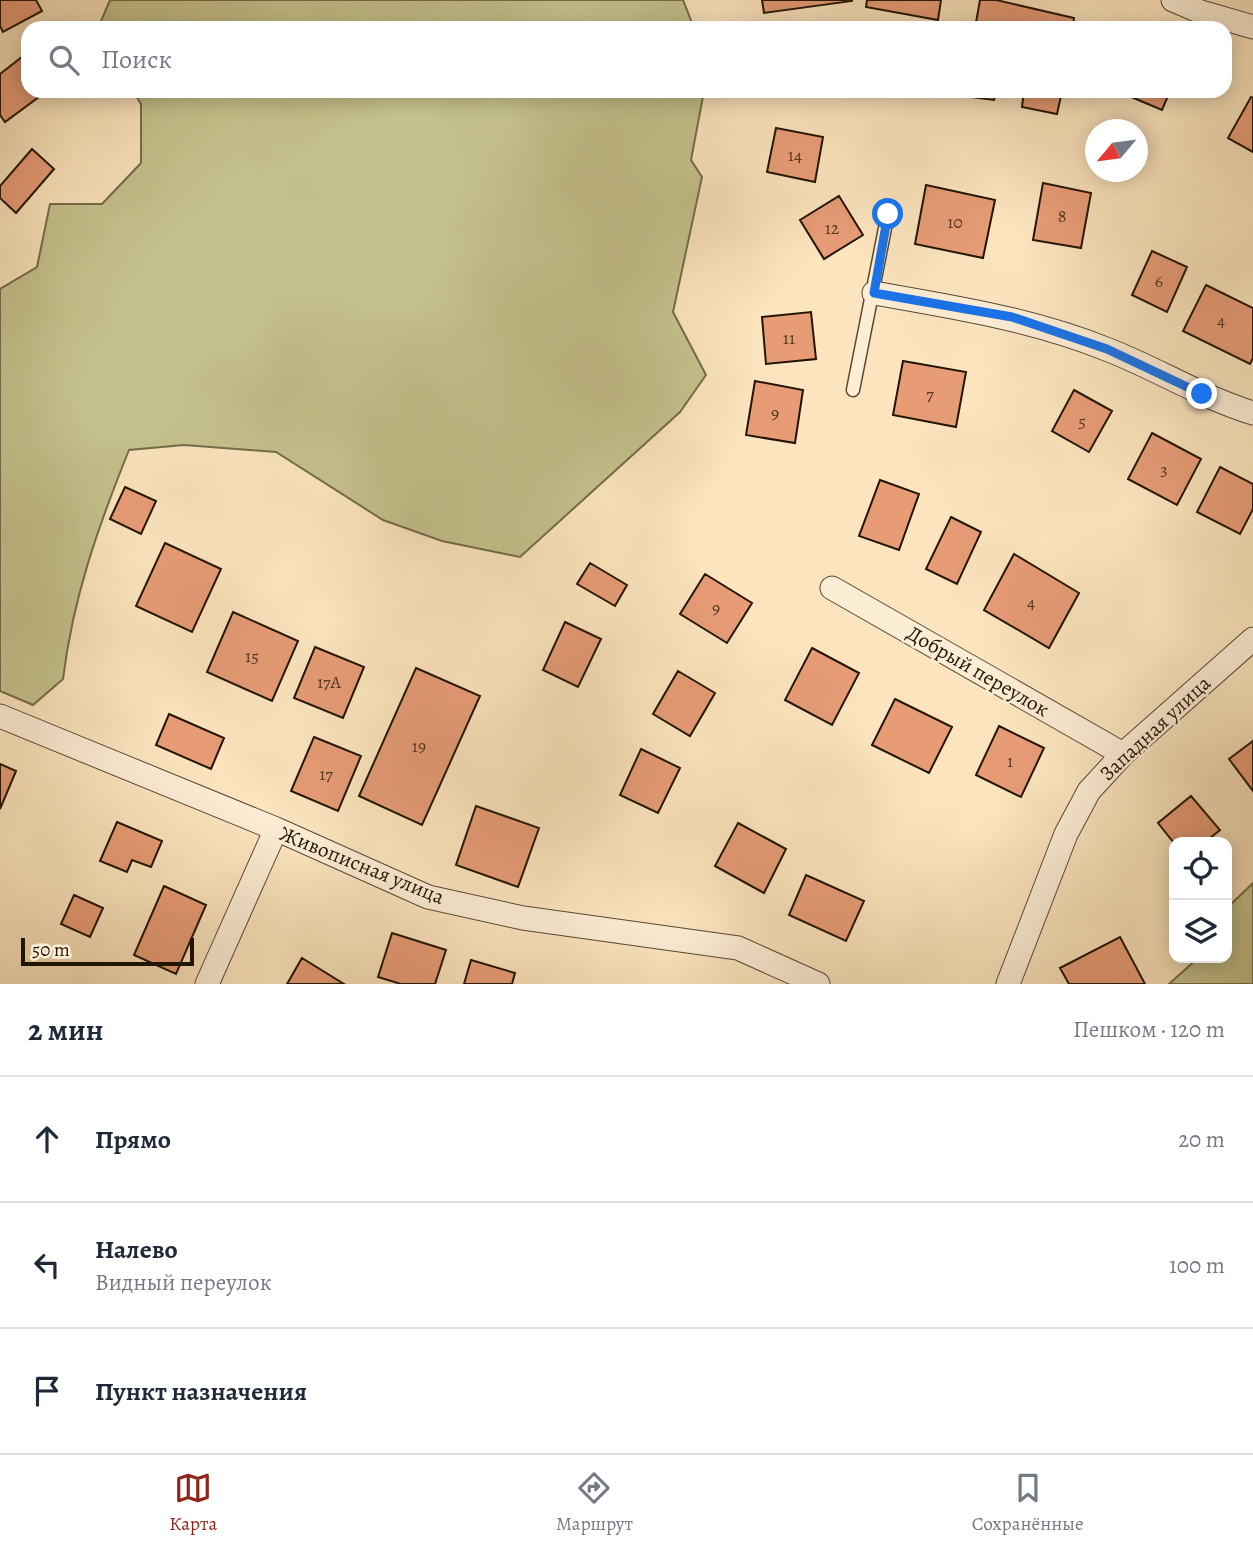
<!DOCTYPE html>
<html lang="ru">
<meta charset="utf-8">
<style>
:root{--surface:#fff;--page:#f6f6f7;--text:#1f2937;--muted:#747a83;--line:#e0e1e3;--accent:#8f2418}
body{margin:0;font-family:Alegreya,serif;background:var(--page);color:var(--text)}
.controls{position:absolute;right:21px;bottom:21px;display:grid;overflow:hidden;border-radius:14px;box-shadow:0 4px 18px #0003}
.controls button{width:63px;height:63px;display:grid;place-items:center;padding:0;border:0;border-bottom:2px solid var(--line);background:var(--surface);color:var(--text);font:35px sans-serif}
.compass{position:absolute;left:1085px;top:119px;width:63px;height:63px;border-radius:50%;background:var(--surface);box-shadow:0 4px 18px #0003;rotate:241deg}
.scale{position:absolute;left:21px;bottom:18px;width:173px;box-sizing:border-box;padding-left:7px;border:4px solid #211506;border-top:0;font-size:19px;line-height:24px;white-space:nowrap;color:#211506;-webkit-text-stroke:5px #fcedd5;paint-order:stroke}
.stop{position:absolute;width:21px;height:21px;margin:-16px;border:5px solid #1a73e8;border-radius:50%;background:#fff}
.stop.end{background:#1a73e8;border-color:#fff;box-shadow:0 2px 7px #0008}
.list{margin:0;padding:0;list-style:none}
h2{display:flex;justify-content:space-between;align-items:center;height:91px;margin:0;padding:0 28px;font-size:30px}
h2 small{font-size:23px;font-weight:400;color:var(--muted)}
.list li{display:grid;grid-template-columns:46px 1fr auto;gap:21px;align-items:center;box-sizing:border-box;height:126px;padding:0 28px;border-top:2px solid var(--line)}
.list b{display:block;font-size:26px;white-space:nowrap}
.list p{margin:0;font-size:23px;white-space:nowrap;color:var(--muted)}
.list em{font-size:23px;font-style:normal;color:var(--muted)}
.icon{flex:none;width:38px;height:38px;fill:none;stroke:currentColor;stroke-width:2;stroke-linecap:round;stroke-linejoin:round}
.map{position:relative;flex:none;width:1253px;height:984px;overflow:hidden}
.search{position:absolute;background:var(--surface);box-shadow:0 4px 18px #0003;left:21px;right:21px;top:21px;height:77px;display:flex;align-items:center;gap:18px;box-sizing:border-box;padding:0 24px;border-radius:21px;color:var(--muted);font-size:26px}
.sheet{height:469px;background:var(--surface)}
nav{display:flex;justify-content:space-around;align-items:center;box-sizing:border-box;height:98px;border-top:2px solid var(--line);background:var(--surface);font-size:19px;color:var(--muted)}
nav a{display:grid;justify-items:center;gap:4px}
nav .on{color:var(--accent)}
.map>svg:first-child{display:block}
.green{fill:#c5c28d;stroke:#736c4a;stroke-width:2}
.building{fill:#e79c76;stroke:#211506;stroke-width:2}
.lines{fill:none;stroke-linecap:round;stroke-linejoin:round}
.lane-casing{stroke:#584934;stroke-width:15}
.street-casing{stroke:#584934;stroke-width:25}
.lane{stroke:#fcedd5;stroke-width:12}
.street{stroke:#fcedd5;stroke-width:23}
.route{stroke:#1a73e8;stroke-width:9}
.labels{text-anchor:middle;stroke-width:5;stroke-linejoin:round;paint-order:stroke}
.number-label{font-size:18px;fill:#523722}
.street-label{font-size:21px;fill:#211506;stroke:#fcedd5}
</style>
<div class="map">
<svg width="1253" height="984" viewBox="0 0 1253 984">
<rect width="100%" height="100%" fill="#fbe4be"/>
<filter id="stains"><feTurbulence type="fractalNoise" baseFrequency=".00286" numOctaves="4"/><feColorMatrix values="0 0 0 0 .2 0 0 0 0 .09 0 0 0 0 .02 0 0 0 .5 -.17"/></filter>
<radialGradient id="worn" r=".72"><stop offset=".6" stop-color="#630" stop-opacity="0"/><stop offset="1" stop-color="#630" stop-opacity=".3"/></radialGradient>
<path class="green" d="M110,0H683L694,28H98Z
M133,91H704L691,160L702,177L673,312L706,375L680,412L520,557L442,541L383,520L276,452L184,445L129,450C98,527 73,597 63,679L33,705L0,691V289L37,267L50,204H102L141,163V104Z
M1253,883V984H1169L1198,958H1227V908Z"/>
<path class="building" d="M0,0H36L42,11L3,32L0,26Z
M762,0H852V1L764,13Z
M867,0H941L938,20L866,7Z
M980,0H996L1074,18L1073,28H975Z
M27,53L28,91H47L5,122L0,115V74Z
M964,91H996L994,100L963,96Z
M1024,91H1062L1057,114L1022,107Z
M1117,91H1170L1162,110Z
M1251,97L1253,98V152L1228,138Z
M776,128L823,137L815,182L767,172Z
M32,149L54,169L16,213L0,198V186Z
M1043,183L1091,193L1081,248L1033,240Z
M926,185L995,200L983,258L915,244Z
M839,196L863,235L824,259L800,220Z
M1152,251L1187,267L1167,312L1132,295Z
M1206,285L1253,308V358L1250,364L1183,331Z
M811,312L816,359L766,364L762,317Z
M903,361L966,372L956,427L893,415Z
M755,381L803,390L795,443L746,435Z
M1074,390L1112,411L1089,452L1052,431Z
M1152,433L1201,459L1177,505L1128,479Z
M1220,467L1253,484V509L1240,534L1197,512Z
M880,480L919,494L899,550L859,536Z
M125,487L156,501L141,534L110,519Z
M951,517L981,532L957,584L926,569Z
M165,543L221,569L192,632L136,606Z
M1014,554L1079,593L1049,648L984,610Z
M590,563L627,585L615,606L577,584Z
M705,574L752,603L727,643L680,614Z
M233,612L298,641L272,701L207,672Z
M565,622L601,639L578,687L543,670Z
M315,647L364,667L343,718L294,698Z
M812,648L859,673L832,725L785,700Z
M416,668L480,696L422,825L359,796Z
M678,671L715,693L690,736L653,714Z
M895,699L952,727L929,773L872,745Z
M169,714L224,738L211,769L156,745Z
M999,726L1044,748L1021,797L976,775Z
M314,737L361,756L338,811L291,791Z
M1253,741V791L1229,759Z
M641,749L680,768L658,813L620,795Z
M0,764L16,771L0,809Z
M1191,796L1220,830L1205,842L1174,843L1158,823Z
M476,806L539,828L518,887L456,865Z
M117,822L162,841L151,867L132,860L127,872L100,861Z
M738,823L786,849L764,893L715,866Z
M806,875L864,901L846,941L789,915Z
M164,886L206,905L176,974L134,955Z
M74,895L103,908L90,937L61,924Z
M392,933L446,950L435,984H401L378,977Z
M1120,937L1145,984H1069L1060,968Z
M302,958L344,984H287Z
M471,960L515,973L512,984H464Z"/>
<g class="lines">
<g class="lane-casing">
<path id="lane" d="M853,390L888,213"/>
</g>
<g class="street-casing">
<path id="street" d="M1173,0L1201,12L1253,27
M874,293C953,307 1031,319 1106,349C1156,368 1201,397 1253,413
M832,588L1123,754
M0,716L276,829L428,897L523,918L738,948L818,984
M207,984L276,829
M1008,984L1066,834L1089,791L1123,754L1253,639"/>
</g>
<use href="#lane" class="lane"/>
<use href="#street" class="street"/>
</g>
<g class="lines">
<path class="route" d="M888,214L874,293L1012,317L1107,349L1202,394"/>
</g>
<g class="labels">
<g class="number-label">
<text x="795" y="161">14</text>
<text x="1062" y="222">8</text>
<text x="955" y="228">10</text>
<text x="832" y="234">12</text>
<text x="1159" y="287">6</text>
<text x="1221" y="326">4</text>
<text x="789" y="344">11</text>
<text x="930" y="400">7</text>
<text x="775" y="419">9</text>
<text x="1082" y="427">5</text>
<text x="1164" y="475">3</text>
<text x="1031" y="608">4</text>
<text x="716" y="614">9</text>
<text x="252" y="662">15</text>
<text x="329" y="688">17А</text>
<text x="419" y="752">19</text>
<text x="1010" y="767">1</text>
<text x="326" y="780">17</text>
</g>
<g class="street-label">
<text transform="translate(978 671) rotate(30)" y="7">Добрый переулок</text>
<text transform="translate(1155 728) rotate(-43)" y="7">Западная улица</text>
<text transform="translate(362 865) rotate(22)" y="7">Живописная улица</text>
</g>
</g>
<rect width="100%" height="100%" filter="url(#stains)"/>
<rect width="100%" height="100%" fill="url(#worn)"/>
</svg>
<div class="controls">
<button><svg class="icon" aria-label="locate" viewBox="0 0 24 24"><circle cx="12" cy="12" r="6"/><path d="M12 2v4M12 18v4M2 12h4M18 12h4"/></svg></button>
<button><svg class="icon" aria-label="layers" viewBox="0 0 24 24"><path d="M12 4l9 5-9 5-9-5zM3 14l9 5 9-5"/></svg></button>
</div>
<svg class="compass" viewBox="-18 -18 36 36"><path d="M0-13l5 13h-10z" fill="#e53935"/><path d="M0 13l5-13h-10z" fill="#747a83"/></svg>
<div class="scale">50 m</div>
<div class="stop" style="left:888px;top:214px"></div>
<div class="stop end" style="left:1202px;top:394px"></div>
<div class="search"><svg class="icon" aria-label="search" viewBox="0 0 24 24"><circle cx="10" cy="10" r="6"/><path d="M15 15l6 6"/></svg>Поиск</div>
</div>
<section class="sheet">
<h2>2 мин<small>Пешком · 120 m</small></h2>
<ul class="list">
<li><svg class="icon" aria-label="ahead" viewBox="0 0 24 24"><path d="M12 20V5M6 11l6-6 6 6"/></svg><div><b>Прямо</b></div><em>20 m</em></li>
<li><svg class="icon" aria-label="left" viewBox="0 0 24 24"><path d="M17 20v-9H6M10 6l-5 5 5 5"/></svg><div><b>Налево</b><p>Видный переулок</p></div><em>100 m</em></li>
<li><svg class="icon" aria-label="arrive" viewBox="0 0 24 24"><path d="M6 21V4h12l-3 4 3 4H6"/></svg><div><b>Пункт назначения</b></div></li>
</ul>
</section>
<nav>
<a class="on"><svg class="icon" aria-label="map" viewBox="0 0 24 24"><path d="M3 6l6-2 6 2 6-2v14l-6 2-6-2-6 2zM9 4v14M15 6v14"/></svg>Карта</a>
<a><svg class="icon" aria-label="directions" viewBox="0 0 24 24"><path d="M12 3l9 9-9 9-9-9zM9 14v-3h6M13 9l2 2-2 2"/></svg>Маршрут</a>
<a><svg class="icon" aria-label="saved" viewBox="0 0 24 24"><path d="M7 4h10v16l-5-4-5 4z"/></svg>Сохранённые</a>
</nav>
